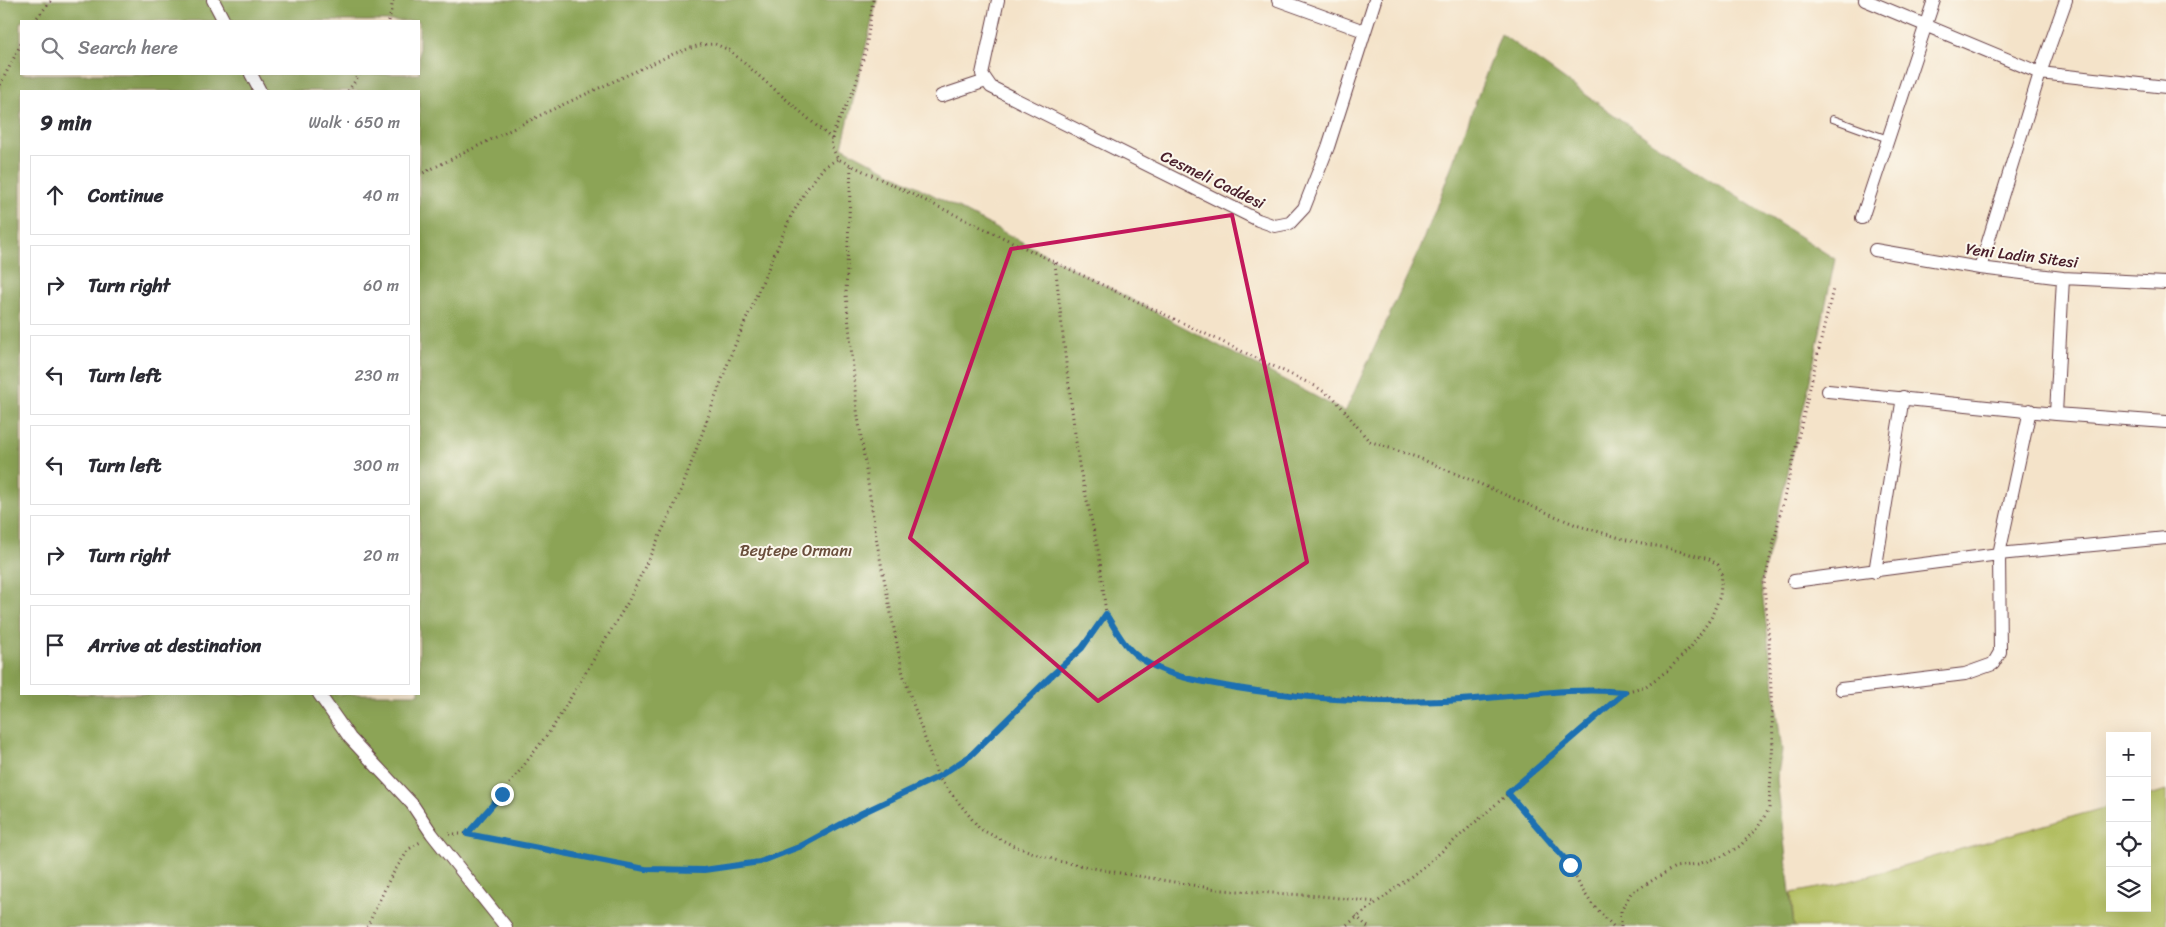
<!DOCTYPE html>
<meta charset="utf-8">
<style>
:root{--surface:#fff;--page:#f2f2f3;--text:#2b2b33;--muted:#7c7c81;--line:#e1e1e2}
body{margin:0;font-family:Sriracha,sans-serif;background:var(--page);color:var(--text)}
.controls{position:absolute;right:15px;bottom:15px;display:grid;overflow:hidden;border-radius:0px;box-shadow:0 5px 20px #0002}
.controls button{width:45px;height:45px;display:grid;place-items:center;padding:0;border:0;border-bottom:1px solid var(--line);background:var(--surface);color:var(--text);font:25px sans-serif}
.stop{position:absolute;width:15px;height:15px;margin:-11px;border:4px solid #1f6fb2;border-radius:50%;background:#fff}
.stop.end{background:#1f6fb2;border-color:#fff;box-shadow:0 1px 5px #0008}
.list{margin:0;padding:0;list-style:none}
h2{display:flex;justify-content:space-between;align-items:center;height:65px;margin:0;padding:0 20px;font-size:21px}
h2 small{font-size:16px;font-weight:400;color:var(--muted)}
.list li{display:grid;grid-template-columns:32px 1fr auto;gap:15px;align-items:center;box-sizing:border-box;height:80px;margin:0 10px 10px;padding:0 10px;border:1px solid var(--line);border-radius:0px}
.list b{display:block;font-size:19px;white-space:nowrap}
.list em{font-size:16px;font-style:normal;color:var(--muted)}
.icon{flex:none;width:28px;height:28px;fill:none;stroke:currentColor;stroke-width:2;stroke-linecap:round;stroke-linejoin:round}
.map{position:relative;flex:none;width:2166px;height:927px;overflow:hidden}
.search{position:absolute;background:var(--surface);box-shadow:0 5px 20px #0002;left:20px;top:20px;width:400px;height:55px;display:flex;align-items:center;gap:12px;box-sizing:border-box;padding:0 18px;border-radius:0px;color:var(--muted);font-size:19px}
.panel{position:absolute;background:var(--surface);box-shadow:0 5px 20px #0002;left:20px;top:90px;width:400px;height:605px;border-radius:0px}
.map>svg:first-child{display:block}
.green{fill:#b1bd5f;stroke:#7e6e45}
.forest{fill:#8ca456;stroke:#6b6240;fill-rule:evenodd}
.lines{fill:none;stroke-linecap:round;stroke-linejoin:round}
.lane-casing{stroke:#643c43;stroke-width:8}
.street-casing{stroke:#643c43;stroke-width:14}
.path{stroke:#643c43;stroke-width:3;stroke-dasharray:1 4;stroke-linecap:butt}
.lane{stroke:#fff;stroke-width:6}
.street{stroke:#fff;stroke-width:12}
.route{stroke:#1f6fb2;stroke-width:6}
.marked{fill:none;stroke:#c2185b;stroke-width:4;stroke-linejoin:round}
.labels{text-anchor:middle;stroke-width:4;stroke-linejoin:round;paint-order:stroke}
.street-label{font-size:16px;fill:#4a1f2b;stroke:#fbf7ec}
.park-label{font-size:16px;fill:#694e3b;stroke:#fbf7ec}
</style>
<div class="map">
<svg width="2166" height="927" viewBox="0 0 2166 927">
<rect width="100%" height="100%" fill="#fbf7ec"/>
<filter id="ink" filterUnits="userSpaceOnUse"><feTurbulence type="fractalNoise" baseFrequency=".02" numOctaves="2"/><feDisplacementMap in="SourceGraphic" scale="10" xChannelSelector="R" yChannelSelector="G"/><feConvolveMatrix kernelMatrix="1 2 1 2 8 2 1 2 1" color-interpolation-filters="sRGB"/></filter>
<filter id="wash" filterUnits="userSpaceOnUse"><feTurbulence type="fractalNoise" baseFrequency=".0096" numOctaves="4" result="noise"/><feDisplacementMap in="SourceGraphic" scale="20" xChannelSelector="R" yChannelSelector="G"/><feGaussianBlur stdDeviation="1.12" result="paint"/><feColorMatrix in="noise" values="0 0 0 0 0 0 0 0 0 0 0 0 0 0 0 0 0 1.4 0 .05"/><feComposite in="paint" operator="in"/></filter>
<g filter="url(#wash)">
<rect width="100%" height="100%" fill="#f4e3c9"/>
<path class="green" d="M2166,790V927H1794L1791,893L1840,884L2110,806V908H2147V796Z"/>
<path class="forest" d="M0,0H877L842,147L1345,412L1425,237L1501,34L1659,147L1835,259L1808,390L1761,583L1782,751L1777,779L1794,927H0ZM21,21H419V74H21ZM21,91H419V694H21Z"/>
</g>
<g filter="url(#ink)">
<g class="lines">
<g class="lane-casing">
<path id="lane" d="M1833,119L1888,139"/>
</g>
<g class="street-casing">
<path id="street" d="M213,0L224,21
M998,0L982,74L991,87L1258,220L1275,226L1290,223L1304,208L1328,147L1375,0
M1278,0L1364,31
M1865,0L2040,73L2166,87
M251,74L260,91
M941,96L986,81
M1862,218L1934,0
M1875,250L1980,268L2063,278L2166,283
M1980,268L2040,73L2066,0
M1828,391L2056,414L2166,422
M2056,414L2063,278
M1875,572L1903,397
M1794,581L1999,554L2166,538
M1841,689L1965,674L1993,664L2000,652L1999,554L2030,410
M319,694L350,738L412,804L432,834L506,927"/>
</g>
<path class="path" d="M873,0L866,49L855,87L833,133L831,146L838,159L1315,386L1334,398L1369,441L1419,458L1576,525L1627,540L1667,548L1709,559L1718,565L1722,576L1720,596L1711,618L1691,647L1667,671L1646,686L1625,692L1425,866L1344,927
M34,21L52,0
M389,21L393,0
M0,85L21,44
M348,91L360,74
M851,166L846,294L857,410L877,543L903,674L938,777L980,829L1014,846L1058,861L1114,872L1222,890L1321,896L1376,902
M419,175L547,112L673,54L700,45L715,44L729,50L832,139
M1055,263L1066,363L1079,465L1099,554L1106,614L1123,643L1140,658L1179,677L1201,682L1260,691L1329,697L1444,701L1599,689L1625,692
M1507,793L1553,843L1570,865L1581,888L1592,904L1614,927
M449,834H467L645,869L704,870L760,861L799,847L862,813L938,777L970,756L1082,648L1106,614
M468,834L502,794L553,727L628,602L681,491L732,352L791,216L807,189L824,167L838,159
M1356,916L1368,927
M367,927L390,878L409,849L422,841
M1621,927V911L1631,893L1675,867L1698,864L1723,856L1740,846L1758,827L1769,809L1773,740L1769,642L1764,584L1833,289"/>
<use href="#lane" class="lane"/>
<use href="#street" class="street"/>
</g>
</g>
<g class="lines" filter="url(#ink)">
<path class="route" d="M502,794L467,834L645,869L704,870L760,862L799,847L862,813L938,777L970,756L1050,677L1082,648L1106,614C1116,630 1124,647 1140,658C1169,678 1204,682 1237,688C1304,699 1376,703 1444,701C1505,699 1565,686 1625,692L1508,793L1570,865"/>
</g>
<path class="marked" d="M1232,215L1307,562L1098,701L910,538L1011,249Z"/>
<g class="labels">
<g class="street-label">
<text transform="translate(1213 179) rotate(26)" y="6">Cesmeli Caddesi</text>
<text transform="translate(2022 255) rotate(7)" y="6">Yeni Ladin Sitesi</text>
</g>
<g class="park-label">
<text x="796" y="556">Beytepe Ormanı</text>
</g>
</g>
</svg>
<div class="controls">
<button>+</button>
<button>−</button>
<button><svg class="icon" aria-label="locate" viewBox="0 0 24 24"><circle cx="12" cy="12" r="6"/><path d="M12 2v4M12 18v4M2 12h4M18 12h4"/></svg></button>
<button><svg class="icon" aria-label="layers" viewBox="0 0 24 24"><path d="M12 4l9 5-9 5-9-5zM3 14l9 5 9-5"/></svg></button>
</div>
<div class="stop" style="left:1570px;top:865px"></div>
<div class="stop end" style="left:502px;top:794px"></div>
<div class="search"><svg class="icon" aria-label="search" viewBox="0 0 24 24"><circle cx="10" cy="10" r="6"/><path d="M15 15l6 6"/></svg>Search here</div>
<section class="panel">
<h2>9 min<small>Walk · 650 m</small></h2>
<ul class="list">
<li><svg class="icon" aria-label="ahead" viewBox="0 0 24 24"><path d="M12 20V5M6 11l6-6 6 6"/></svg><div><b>Continue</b></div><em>40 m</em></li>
<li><svg class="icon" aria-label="right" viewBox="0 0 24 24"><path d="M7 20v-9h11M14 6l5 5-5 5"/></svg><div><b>Turn right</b></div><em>60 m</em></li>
<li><svg class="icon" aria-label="left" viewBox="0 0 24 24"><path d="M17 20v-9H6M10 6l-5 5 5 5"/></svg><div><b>Turn left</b></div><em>230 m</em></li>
<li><svg class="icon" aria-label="left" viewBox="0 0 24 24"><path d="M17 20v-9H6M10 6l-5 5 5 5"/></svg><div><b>Turn left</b></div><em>300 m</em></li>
<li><svg class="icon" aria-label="right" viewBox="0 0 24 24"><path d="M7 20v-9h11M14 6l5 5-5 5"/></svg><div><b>Turn right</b></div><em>20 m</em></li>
<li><svg class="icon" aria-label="arrive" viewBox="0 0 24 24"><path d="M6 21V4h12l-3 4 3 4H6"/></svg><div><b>Arrive at destination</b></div></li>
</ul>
</section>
</div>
